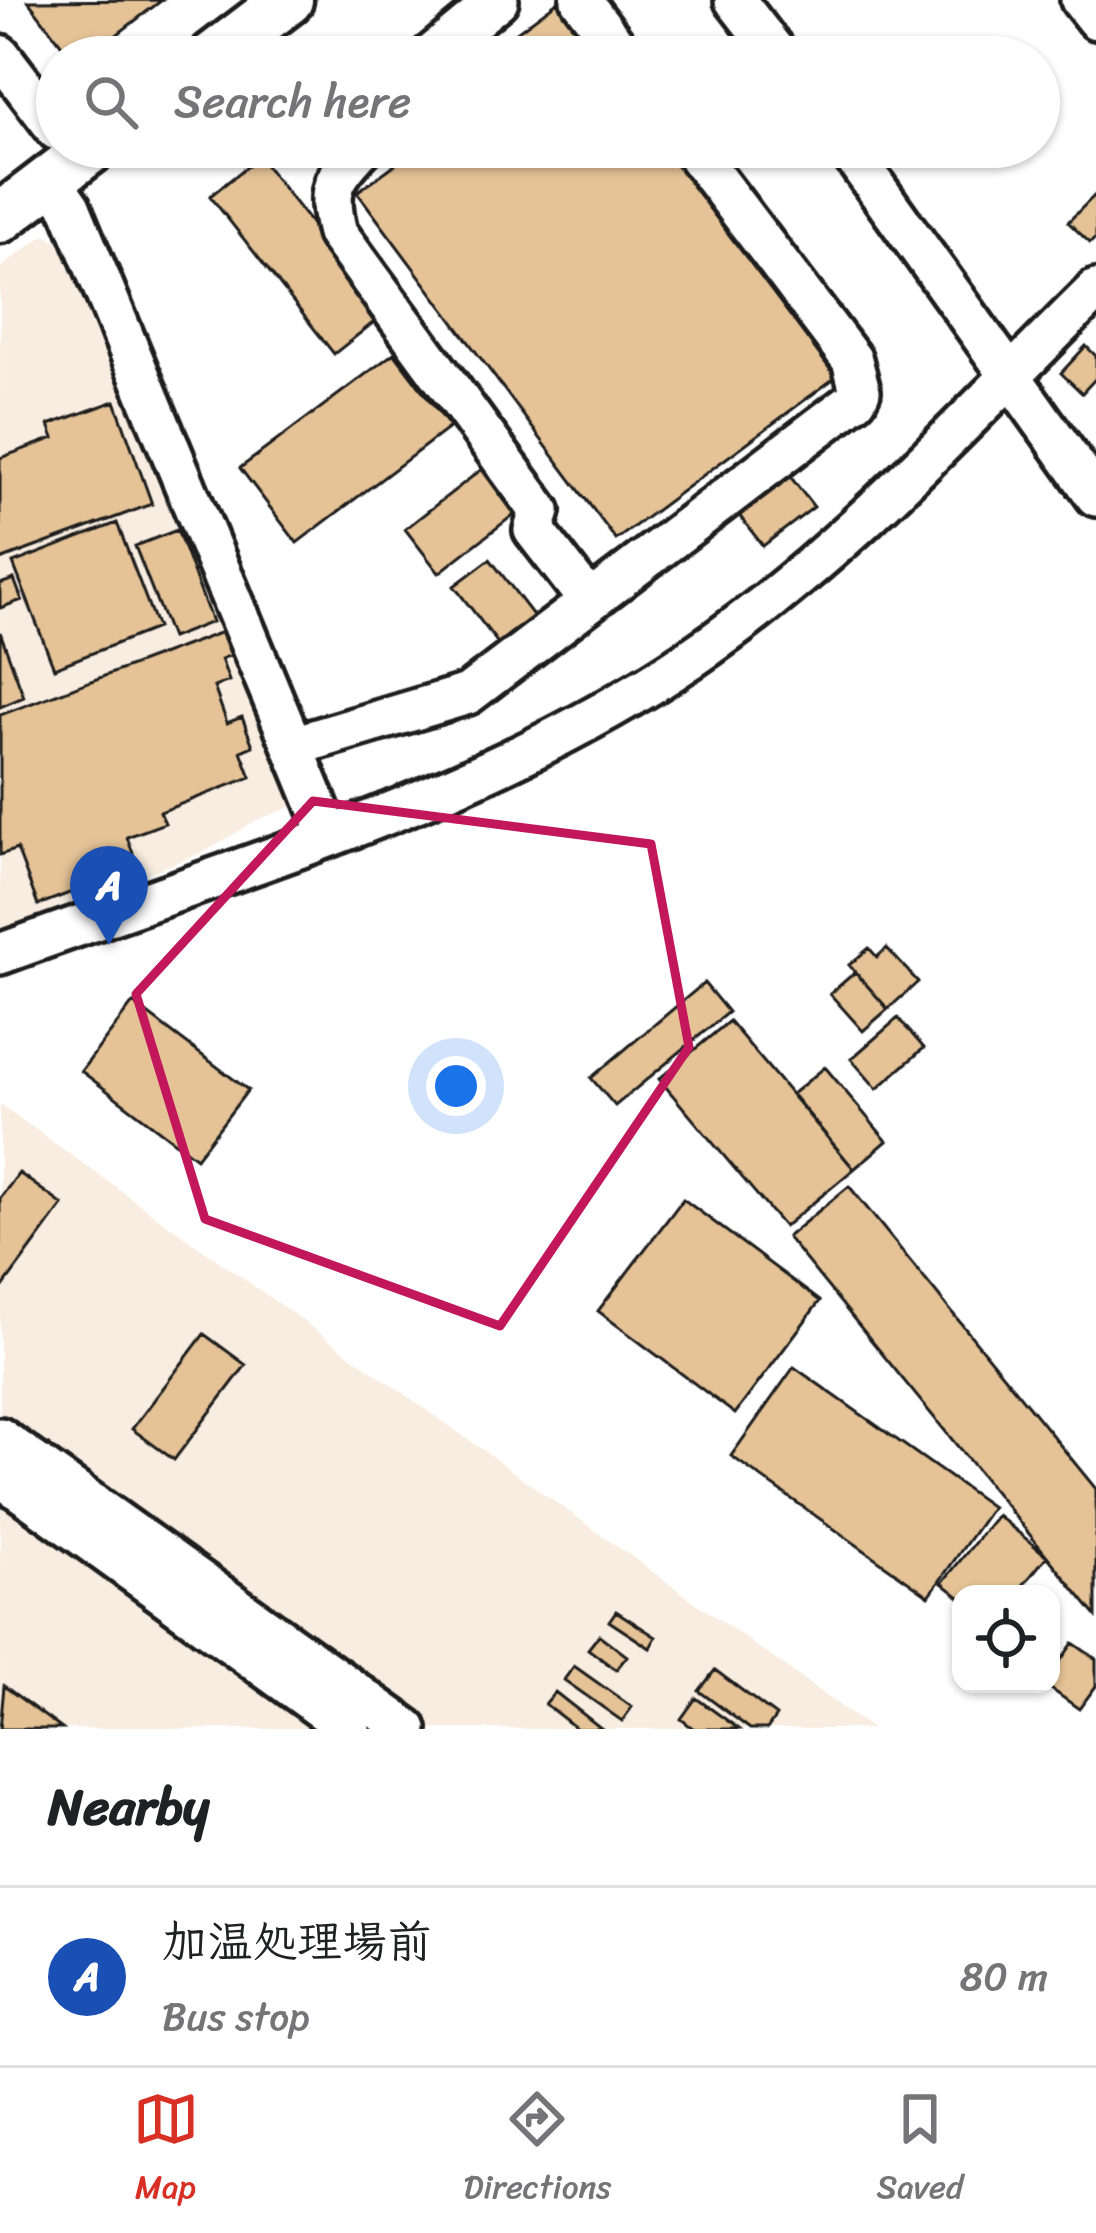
<!DOCTYPE html>
<meta charset="utf-8">
<style>
:root{--surface:#fff;--page:#f2f2f2;--text:#202124;--muted:#757577;--line:#e0e0e0;--accent:#d93025}
body{margin:0;font-family:Sriracha,"Klee One",sans-serif;background:var(--page);color:var(--text)}
.controls{position:absolute;right:36px;bottom:36px;display:grid;overflow:hidden;border-radius:24px;box-shadow:0 3px 9px #0004}
.controls button{width:108px;height:108px;display:grid;place-items:center;padding:0;border:0;border-bottom:3px solid var(--line);background:var(--surface);color:var(--text);font:60px sans-serif}
.you{position:absolute;left:456px;top:1086px;width:42px;height:42px;margin:-30px;border:9px solid #fff;border-radius:50%;background:#1a73e8;box-shadow:0 0 0 18px #1a73e833}
.badge{display:grid;place-items:center;width:78px;height:78px;border-radius:50%;background:var(--accent);color:#fff;font-size:39px;font-weight:700}
.pin{position:absolute;translate:-50% -99px;filter:drop-shadow(0 3px 6px #0008)}
.pin::after{content:'';position:absolute;top:63px;width:42px;height:36px;background:inherit;clip-path:polygon(0 0,100% 0,50% 100%)}
.list{margin:0;padding:0;list-style:none}
h2{display:flex;justify-content:space-between;align-items:center;height:156px;margin:0;padding:0 48px;font-size:51px}
h2 small{font-size:39px;font-weight:400;color:var(--muted)}
.list li{display:grid;grid-template-columns:78px 1fr auto;gap:36px;align-items:center;box-sizing:border-box;height:180px;padding:0 48px;border-top:3px solid var(--line)}
.list b{display:block;font-size:45px;white-space:nowrap}
.list p{margin:0;font-size:39px;white-space:nowrap;color:var(--muted)}
.list em{font-size:39px;font-style:normal;color:var(--muted)}
.icon{flex:none;width:66px;height:66px;fill:none;stroke:currentColor;stroke-width:2;stroke-linecap:round;stroke-linejoin:round}
.map{position:relative;flex:none;width:1096px;height:1729px;overflow:hidden}
.search{position:absolute;background:var(--surface);box-shadow:0 3px 9px #0004;left:36px;right:36px;top:36px;height:132px;display:flex;align-items:center;gap:30px;box-sizing:border-box;padding:0 42px;border-radius:66px;color:var(--muted);font-size:45px}
.sheet{height:336px;background:var(--surface)}
nav{display:flex;justify-content:space-around;align-items:center;box-sizing:border-box;height:168px;border-top:3px solid var(--line);background:var(--surface);font-size:33px;color:var(--muted)}
nav a{display:grid;justify-items:center;gap:6px}
nav .on{color:var(--accent)}
.map>svg:first-child{display:block}
.built{fill:#f8ede0}
.building{fill:#e6c397;stroke:#1c1c1c;stroke-width:3}
.lines{fill:none;stroke-linecap:round;stroke-linejoin:round}
.minor-casing{stroke:#1c1c1c;stroke-width:48}
.major-casing{stroke:#1c1c1c;stroke-width:57}
.minor{stroke:#fff;stroke-width:39}
.major{stroke:#fff;stroke-width:48}
.marked{fill:none;stroke:#c2185b;stroke-width:9;stroke-linejoin:round}
</style>
<div class="map">
<svg width="1096" height="1729" viewBox="0 0 1096 1729">
<rect width="100%" height="100%" fill="#fff"/>
<filter id="ink" filterUnits="userSpaceOnUse"><feTurbulence type="fractalNoise" baseFrequency=".00833" numOctaves="2"/><feDisplacementMap in="SourceGraphic" scale="24" xChannelSelector="R" yChannelSelector="G"/><feConvolveMatrix kernelMatrix="1 2 1 2 8 2 1 2 1" color-interpolation-filters="sRGB"/></filter>
<g filter="url(#ink)">
<path class="built" d="M44,235L60,243L294,806L257,820L206,851L0,930V268Z
M0,1104L872,1729H0Z"/>
<path class="building" d="M162,0L88,57H71L28,1Z
M557,2L598,57H483Z
M419,147H665L836,377L616,540L357,192Z
M259,157L383,315L334,354L210,196Z
M1096,194V238L1090,243L1068,222Z
M1086,346L1096,356V378L1082,393L1061,373Z
M394,353L450,427L297,543L240,468Z
M115,401L152,504L0,560V458L54,438L49,425Z
M487,465L521,509L439,573L405,529Z
M789,475L814,507L763,546L738,514Z
M117,523L157,628L54,668L13,563Z
M177,530L212,622L171,638L135,546Z
M490,559L545,631L509,658L454,586Z
M14,579L22,600L0,608V584Z
M0,632L24,697L0,707Z
M222,632L231,655L221,659L229,681L214,687L227,723L242,717L253,746L241,751L251,777L160,812L165,823L127,837L138,867L38,905L17,849L0,855V715Z
M869,948L877,957L887,948L918,982L888,1009L849,965Z
M855,972L888,1009L863,1031L830,994Z
M704,983L728,1012L615,1106L591,1078Z
M133,1003L248,1090L196,1158L81,1071Z
M898,1018L924,1048L877,1089L851,1059Z
M729,1021L854,1169L784,1227L659,1079Z
M825,1067L887,1141L854,1169L792,1094Z
M19,1173L63,1205L0,1291V1198Z
M849,1186L1096,1489V1616L787,1237Z
M683,1199L820,1301L735,1414L598,1311Z
M204,1334L246,1365L174,1460L132,1429Z
M794,1367L992,1507L929,1596L731,1456Z
M997,1515L1047,1556L1016,1594L961,1598L942,1583Z
M616,1611L656,1637L650,1648L609,1621Z
M599,1635L627,1656L616,1670L588,1649Z
M1073,1643L1096,1659V1686L1079,1709L1044,1684H1051V1674Z
M574,1666L632,1707L622,1721L564,1680Z
M715,1670L776,1716L767,1729H750L699,1691Z
M4,1686L62,1729H0Z
M555,1692L602,1729H577L545,1704Z
M696,1698L739,1729H694L681,1719Z"/>
<g class="lines">
<g class="minor-casing">
<path id="minor" d="M581,0L624,57
M735,0L779,57
M1081,0L1096,19
M0,55L57,130
M429,57L498,0
M363,147C332,179 326,189 337,233L540,511L534,530L589,601
M847,147L1096,496
M51,180L70,207L329,834
M294,746L468,694L856,399L860,391L852,360L691,147
M0,954C234,868 485,798 693,657C844,555 966,418 1096,290
M0,1438L407,1729
M0,1476L350,1729"/>
</g>
<g class="major-casing">
<path id="major" d="M213,57L288,0
M0,218L93,147"/>
</g>
<use href="#minor" class="minor"/>
<use href="#major" class="major"/>
</g>
</g>
<path class="marked" d="M313,801L651,844L689,1047L500,1326L205,1219L136,994Z"/>
</svg>
<div class="controls">
<button><svg class="icon" aria-label="locate" viewBox="0 0 24 24"><circle cx="12" cy="12" r="6"/><path d="M12 2v4M12 18v4M2 12h4M18 12h4"/></svg></button>
</div>
<div class="you"></div>
<div class="pin badge" style="left:109px;top:945px;background:#1a4fb4">A</div>
<div class="search"><svg class="icon" aria-label="search" viewBox="0 0 24 24"><circle cx="10" cy="10" r="6"/><path d="M15 15l6 6"/></svg>Search here</div>
</div>
<section class="sheet">
<h2>Nearby<small></small></h2>
<ul class="list">
<li><span class="badge" style="background:#1a4fb4">A</span><div><b>加温処理場前</b><p>Bus stop</p></div><em>80 m</em></li>
</ul>
</section>
<nav>
<a class="on"><svg class="icon" aria-label="map" viewBox="0 0 24 24"><path d="M3 6l6-2 6 2 6-2v14l-6 2-6-2-6 2zM9 4v14M15 6v14"/></svg>Map</a>
<a><svg class="icon" aria-label="directions" viewBox="0 0 24 24"><path d="M12 3l9 9-9 9-9-9zM9 14v-3h6M13 9l2 2-2 2"/></svg>Directions</a>
<a><svg class="icon" aria-label="saved" viewBox="0 0 24 24"><path d="M7 4h10v16l-5-4-5 4z"/></svg>Saved</a>
</nav>
